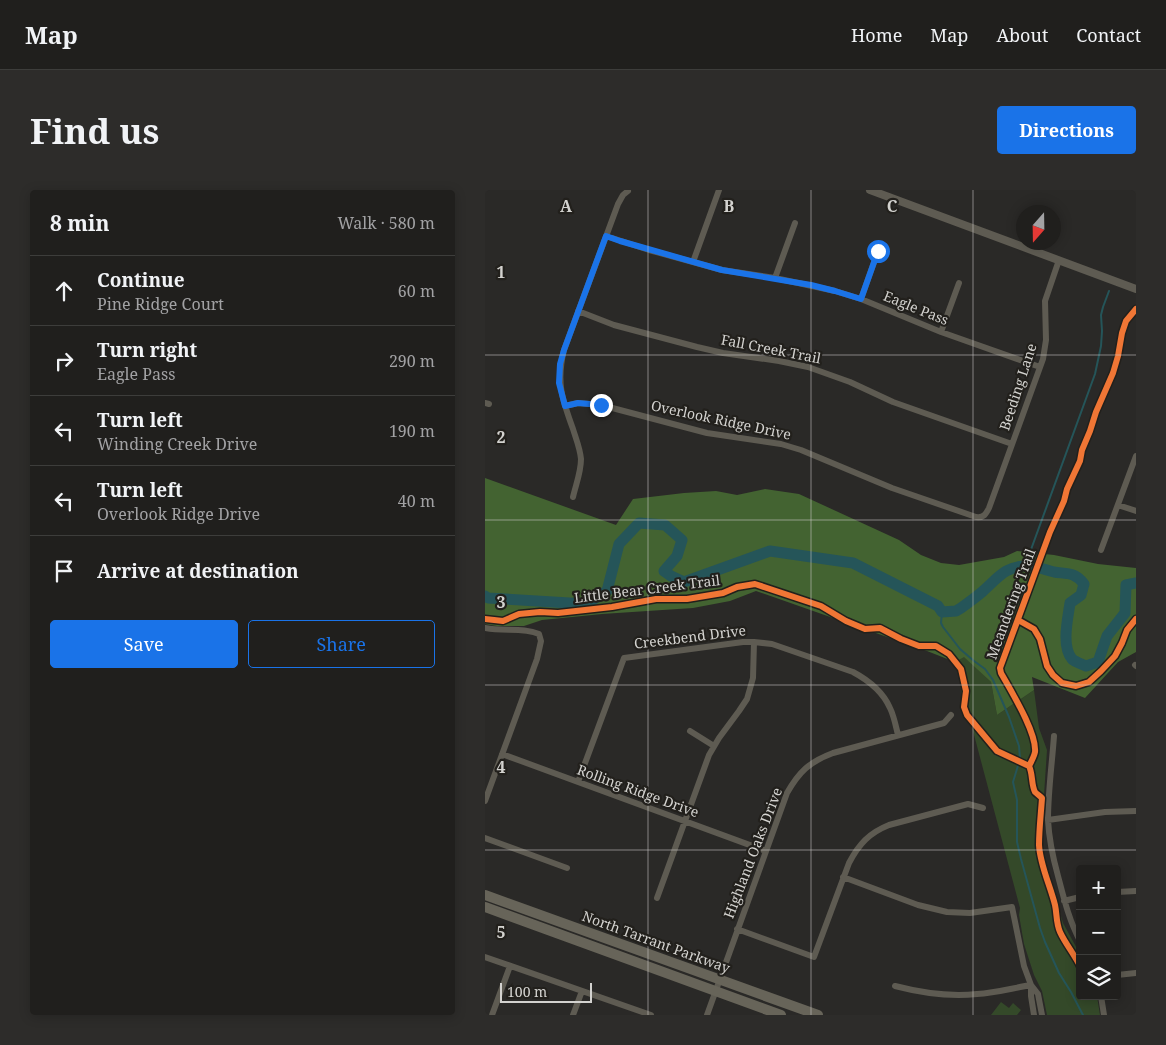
<!DOCTYPE html>
<meta charset="utf-8">
<style>
:root{--surface:#201f1d;--page:#2d2c2a;--text:#f1f3f6;--muted:#a2a2a4;--line:#3d3d3b;--accent:#1a73e8}
body{margin:0;font-family:"Noto Serif",serif;background:var(--page);color:var(--text)}
.controls{position:absolute;right:15px;bottom:15px;display:grid;overflow:hidden;border-radius:5px;box-shadow:0 2px 12px #0003}
.controls button{width:45px;height:45px;display:grid;place-items:center;padding:0;border:0;border-bottom:1px solid var(--line);background:var(--surface);color:var(--text);font:25px sans-serif}
.compass{position:absolute;left:531px;top:15px;width:45px;height:45px;border-radius:50%;background:var(--surface);box-shadow:0 2px 12px #0003;rotate:200deg}
.scale{position:absolute;left:15px;bottom:12px;width:92px;box-sizing:border-box;padding-left:5px;border:2px solid #d3d2cf;border-top:0;font-size:14px;line-height:18px;white-space:nowrap;color:#d3d2cf;-webkit-text-stroke:4px #22201c;paint-order:stroke}
.stop{position:absolute;width:15px;height:15px;margin:-11px;border:4px solid #1a73e8;border-radius:50%;background:#fff}
.stop.end{background:#1a73e8;border-color:#fff;box-shadow:0 1px 5px #0008}
.list{margin:0;padding:0;list-style:none}
h2{display:flex;justify-content:space-between;align-items:center;height:65px;margin:0;padding:0 20px;font-size:21px}
h2 small{font-size:16px;font-weight:400;color:var(--muted)}
.list li{display:grid;grid-template-columns:32px 1fr auto;gap:15px;align-items:center;box-sizing:border-box;height:70px;padding:0 20px;border-top:1px solid var(--line)}
.list b{display:block;font-size:19px;white-space:nowrap}
.list p{margin:0;font-size:16px;white-space:nowrap;color:var(--muted)}
.list em{font-size:16px;font-style:normal;color:var(--muted)}
.actions{display:flex;gap:10px;padding:15px 20px}
.actions a{flex:1;padding:11px 0;border:1px solid var(--accent);border-radius:5px;text-align:center;font-size:18px;color:var(--accent)}
.actions .main{background:var(--accent);color:#fff}
.icon{flex:none;width:28px;height:28px;fill:none;stroke:currentColor;stroke-width:2;stroke-linecap:round;stroke-linejoin:round}
.map{position:relative;flex:none;width:651px;height:825px;overflow:hidden;border-radius:5px}
header{display:flex;align-items:center;gap:30px;box-sizing:border-box;height:70px;padding:0 25px;background:var(--surface);border-bottom:1px solid var(--line)}
header strong{font-size:24px}
nav{display:flex;gap:28px;margin-inline-start:auto;font-size:18px}
.intro{display:flex;align-items:center;justify-content:space-between;box-sizing:border-box;height:120px;padding:0 30px}
h1{margin:0;font-size:35px}
.button{padding:12px 22px;border-radius:5px;background:var(--accent);color:#fff;font-size:18px;font-weight:700}
main{display:flex;gap:30px;padding:0 30px}
aside{flex:1;background:var(--surface);border-radius:5px;box-shadow:0 2px 12px #0003}
.map>svg:first-child{display:block}
.green{fill:#344929}
.forest{fill:#436331}
.lines{fill:none;stroke-linecap:round;stroke-linejoin:round}
.stream{stroke:#255559;stroke-width:2}
.river{stroke:#255559;stroke-width:11}
.minor{stroke:#5e5b52;stroke-width:6}
.tertiary{stroke:#5e5b52;stroke-width:8}
.primary{stroke:#676459;stroke-width:10}
.cycleway-casing{stroke:#22201c;stroke-width:9}
.cycleway{stroke:#f07635;stroke-width:6}
.route{stroke:#1a73e8;stroke-width:6}
.grid{fill:none;stroke:#d3d2cf;stroke-width:1;stroke-opacity:0.55}
.labels{text-anchor:middle;stroke-width:4.5;stroke-linejoin:round;paint-order:stroke}
.street-label{font-size:14px;fill:#d3d2cf;stroke:#22201c}
.grid-label{font-size:16px;text-anchor:middle;font-weight:bold;fill:#d3d2cf;stroke:#22201c;stroke-width:4.5;stroke-linejoin:round;paint-order:stroke}
</style>
<header>
<strong>Map</strong>
<nav><a>Home</a><a>Map</a><a>About</a><a>Contact</a></nav>
</header>
<div class="intro"><h1>Find us</h1><a class="button">Directions</a></div>
<main>
<aside>
<h2>8 min<small>Walk · 580 m</small></h2>
<ul class="list">
<li><svg class="icon" aria-label="ahead" viewBox="0 0 24 24"><path d="M12 20V5M6 11l6-6 6 6"/></svg><div><b>Continue</b><p>Pine Ridge Court</p></div><em>60 m</em></li>
<li><svg class="icon" aria-label="right" viewBox="0 0 24 24"><path d="M7 20v-9h11M14 6l5 5-5 5"/></svg><div><b>Turn right</b><p>Eagle Pass</p></div><em>290 m</em></li>
<li><svg class="icon" aria-label="left" viewBox="0 0 24 24"><path d="M17 20v-9H6M10 6l-5 5 5 5"/></svg><div><b>Turn left</b><p>Winding Creek Drive</p></div><em>190 m</em></li>
<li><svg class="icon" aria-label="left" viewBox="0 0 24 24"><path d="M17 20v-9H6M10 6l-5 5 5 5"/></svg><div><b>Turn left</b><p>Overlook Ridge Drive</p></div><em>40 m</em></li>
<li><svg class="icon" aria-label="arrive" viewBox="0 0 24 24"><path d="M6 21V4h12l-3 4 3 4H6"/></svg><div><b>Arrive at destination</b></div></li>
</ul>
<div class="actions"><a class="main">Save</a><a>Share</a></div>
</aside>
<div class="map">
<svg width="651" height="825" viewBox="0 0 651 825">
<rect width="100%" height="100%" fill="#2a2927"/>
<path class="green" d="M479,466L506,492L512,525L549,500L554,538L562,560L557,635V658L578,733L595,764V806H612L615,825H562L557,801L549,785L539,754L534,725L535,718L488,541L476,516V495L470,472Z
M516,812L524,818L528,813L536,820L532,825H506Z"/>
<path class="forest" d="M0,288L131,335L148,309L199,303L231,301L252,305L280,299L314,304L414,350L436,365L456,373L474,375L519,367L532,361L569,365L613,374L651,378V462L633,472L600,508L547,487L549,500L512,525L506,492L479,467L470,472L442,461L271,401L245,411L208,418L117,424L57,430L39,436H12L0,434Z"/>
<g class="lines">
<path class="stream" d="M540,376L610,184L616,156L617,141L616,125L618,117L624,101
M457,422L456,433L458,437L475,459L489,471L500,479L508,490L524,527L534,556L535,569L528,592L532,610V652L536,669L555,738L560,752L574,783L586,802L598,825"/>
<path class="river" d="M0,406L3,408L101,414L122,401L134,354L154,333L180,335L197,350L192,366L179,381L186,386L199,392L285,361L368,373L453,416L457,422L471,421L476,418C483,413 491,407 497,402C513,388 520,376 542,376C552,376 560,380 569,382C582,384 590,382 599,394L596,405L585,413C583,428 576,456 587,469C590,472 597,474 601,476L613,472L622,446L640,423L641,395L651,393"/>
<path class="minor" d="M121,46L164,60L237,80L290,88L350,101L376,109L456,142L555,177
M208,72L234,0
M290,88L310,33
M376,109L393,61
M93,121L129,135L212,157L238,163L294,171L323,177L365,192L408,212L527,254
M456,142L474,93
M0,213L4,214
M80,216L93,213L116,215L222,243L296,254L316,260L407,298L491,327C499,328 501,324 504,318L558,169L561,150L560,111L574,70
M88,307C91,294 96,282 96,269C95,258 91,249 88,239C77,209 71,192 79,160L133,14L138,5L143,1
M633,315L651,321
M616,360L651,266
M0,438C18,442 38,437 54,444L56,451L52,469L0,611
M650,475L651,476
M205,541L229,556
M569,546C567,574 563,602 563,630C564,649 568,668 573,686C579,709 584,730 595,751
M17,564L281,661
M93,592L139,468L258,452H269L287,454L368,482C383,490 398,502 405,518C409,526 411,537 413,545
M563,630L620,622L651,621
M0,648L82,678
M358,687L433,715L462,722L485,723L527,717L539,776L546,795V806L549,825
M632,702L651,701
M172,708L224,565L234,548L254,521L262,509L268,488L269,452
M579,711L595,707
M252,739L329,767L364,673C374,654 384,643 404,635L483,614L498,618
M0,767L166,825
M632,785L651,783
M546,795L553,804L557,825
M410,796C437,803 464,807 492,804C510,803 528,798 546,795
M616,806L619,825
M7,825L25,776
M88,825L97,801
M222,825L302,603C314,582 324,572 348,563L459,533L466,525"/>
<path class="tertiary" d="M385,0L651,99"/>
<path class="primary" d="M0,705L333,825
M0,717L296,825"/>
<g class="cycleway-casing">
<path id="cycleway" d="M0,429L18,431L34,424L55,422L73,423L127,417L171,409H202L238,403L252,397L270,394L336,416L361,431L380,439L395,438L416,449L434,456H451L464,464L476,479L481,501L479,517L482,525L512,561L544,576
M533,430L549,439L555,449L562,476L568,485L577,493L591,496L604,492L616,481L630,466L637,453L642,440L651,429
M544,576C546,572 549,567 550,562C552,543 526,501 516,483L515,478L565,342L579,311L582,299L595,271L597,260L605,241L611,222L628,183L633,166L637,143L641,131L651,119
M544,576C548,584 546,594 550,602C552,604 555,606 557,608C556,623 554,640 554,655C555,675 565,695 570,715C572,724 571,733 575,742C580,753 589,764 595,776"/>
</g>
<use href="#cycleway" class="cycleway"/>
</g>
<g class="lines">
<path class="route" d="M116,215L93,213L80,216L74,193L75,174L79,160L121,46L135,51L237,80L326,95L350,101L376,109L393,61"/>
</g>
<path class="grid" d="M163,0V825M326,0V825M488,0V825M0,165H651M0,330H651M0,495H651M0,660H651"/>
<g class="labels">
<g class="street-label">
<text transform="translate(431 118) rotate(22)" y="5">Eagle Pass</text>
<text transform="translate(286 159) rotate(11)" y="5">Fall Creek Trail</text>
<text transform="translate(533 197) rotate(-72)" y="5">Beeding Lane</text>
<text transform="translate(236 230) rotate(12)" y="5">Overlook Ridge Drive</text>
<text transform="translate(162 399) rotate(-7)" y="5">Little Bear Creek Trail</text>
<text transform="translate(526 414) rotate(-70)" y="5">Meandering Trail</text>
<text transform="translate(205 447) rotate(-7)" y="5">Creekbend Drive</text>
<text transform="translate(153 601) rotate(20)" y="5">Rolling Ridge Drive</text>
<text transform="translate(268 663) rotate(-69)" y="5">Highland Oaks Drive</text>
<text transform="translate(171 752) rotate(20)" y="5">North Tarrant Parkway</text>
</g>
</g>
<g class="grid-label">
<text x="81" y="22">A</text>
<text x="244" y="22">B</text>
<text x="407" y="22">C</text>
<text x="16" y="88">1</text>
<text x="16" y="253">2</text>
<text x="16" y="418">3</text>
<text x="16" y="583">4</text>
<text x="16" y="748">5</text>
</g>
</svg>
<div class="controls">
<button>+</button>
<button>−</button>
<button><svg class="icon" aria-label="layers" viewBox="0 0 24 24"><path d="M12 4l9 5-9 5-9-5zM3 14l9 5 9-5"/></svg></button>
</div>
<svg class="compass" viewBox="-18 -18 36 36"><path d="M0-13l5 13h-10z" fill="#e53935"/><path d="M0 13l5-13h-10z" fill="#a2a2a4"/></svg>
<div class="scale">100 m</div>
<div class="stop" style="left:393px;top:61px"></div>
<div class="stop end" style="left:116px;top:215px"></div>
</div>
</main>
